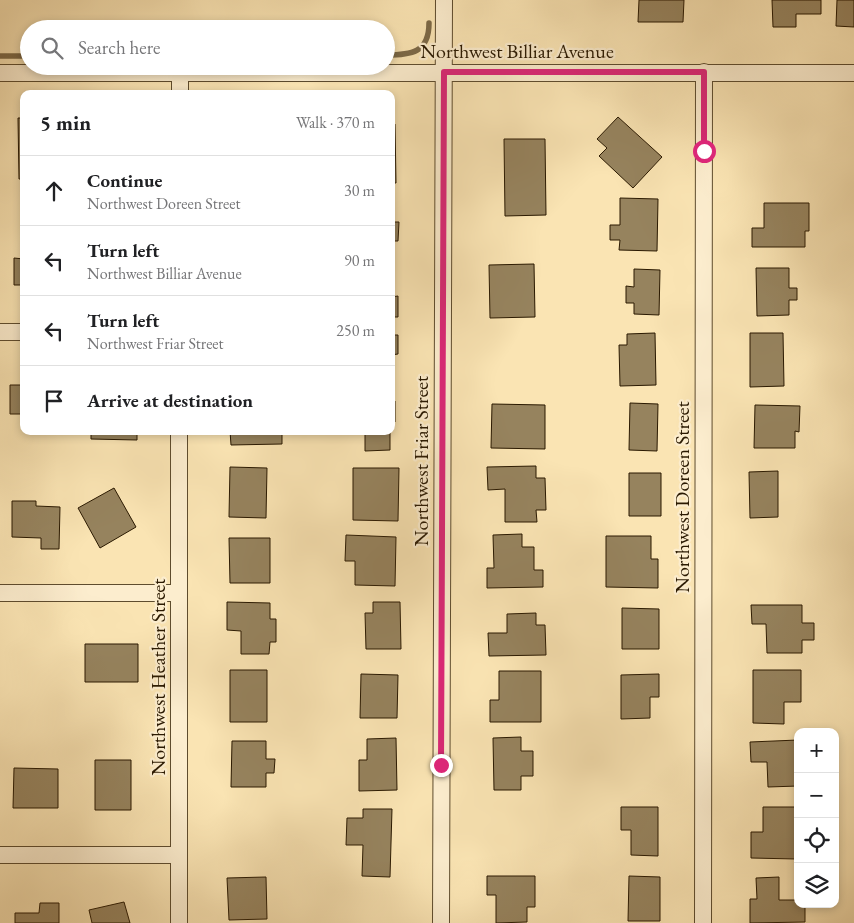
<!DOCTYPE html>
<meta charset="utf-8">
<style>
:root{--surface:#fff;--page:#f2f2f2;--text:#202124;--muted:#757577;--line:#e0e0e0}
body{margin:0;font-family:"EB Garamond",serif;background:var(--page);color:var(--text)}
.controls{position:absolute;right:15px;bottom:15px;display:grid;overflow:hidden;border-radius:10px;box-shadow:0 2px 8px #0003}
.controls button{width:45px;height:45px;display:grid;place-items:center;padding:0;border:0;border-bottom:1px solid var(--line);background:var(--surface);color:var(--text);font:25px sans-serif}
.stop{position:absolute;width:15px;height:15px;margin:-11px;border:4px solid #db2777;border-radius:50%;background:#fff}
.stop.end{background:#db2777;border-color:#fff;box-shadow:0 1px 5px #0008}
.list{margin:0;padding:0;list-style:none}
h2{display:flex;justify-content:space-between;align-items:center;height:65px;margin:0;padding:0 20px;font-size:21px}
h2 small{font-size:16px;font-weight:400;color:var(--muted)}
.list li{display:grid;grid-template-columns:32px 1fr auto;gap:15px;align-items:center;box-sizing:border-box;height:70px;padding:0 20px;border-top:1px solid var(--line)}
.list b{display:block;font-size:19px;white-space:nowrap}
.list p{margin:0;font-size:16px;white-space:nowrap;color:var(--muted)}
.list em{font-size:16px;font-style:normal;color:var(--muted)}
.icon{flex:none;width:28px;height:28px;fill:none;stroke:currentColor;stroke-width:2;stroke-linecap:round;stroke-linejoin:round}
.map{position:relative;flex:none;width:854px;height:923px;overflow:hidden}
.search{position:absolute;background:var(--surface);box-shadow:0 2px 8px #0003;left:20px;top:20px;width:375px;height:55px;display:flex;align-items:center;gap:12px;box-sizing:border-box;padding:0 18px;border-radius:28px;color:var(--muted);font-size:19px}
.panel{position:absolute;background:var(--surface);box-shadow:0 2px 8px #0003;left:20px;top:90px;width:375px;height:345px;border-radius:10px}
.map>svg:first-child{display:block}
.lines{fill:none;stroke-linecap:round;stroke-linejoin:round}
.stream{stroke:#7c6947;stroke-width:5.5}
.building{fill:#96835e;stroke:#2a1901}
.street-casing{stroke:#5e4c2e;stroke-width:18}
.street{stroke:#fcedce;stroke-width:16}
.route{stroke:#db2777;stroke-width:6}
.labels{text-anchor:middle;stroke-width:4.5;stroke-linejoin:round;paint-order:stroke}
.street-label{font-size:20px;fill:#2a1901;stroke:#fcedce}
</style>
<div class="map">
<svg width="854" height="923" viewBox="0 0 854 923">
<rect width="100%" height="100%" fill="#fae4b3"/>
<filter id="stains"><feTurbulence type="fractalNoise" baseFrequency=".004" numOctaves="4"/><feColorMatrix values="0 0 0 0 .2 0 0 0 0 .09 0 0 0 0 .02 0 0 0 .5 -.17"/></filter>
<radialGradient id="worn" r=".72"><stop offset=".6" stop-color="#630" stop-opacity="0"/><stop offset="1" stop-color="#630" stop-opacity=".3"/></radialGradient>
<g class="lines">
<path class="stream" d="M386,55C411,55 429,53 429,23
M0,56H29"/>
</g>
<path class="building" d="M639,0H684L683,22H638Z
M772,0H821V14H796V27H773Z
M837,0H854V27L836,26Z
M618,117L662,157L633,188L599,156L607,148L597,139Z
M18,118H24V179H19Z
M391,124H395L396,183H391Z
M504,139H545L546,215L505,216Z
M620,198L658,199L657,251L619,250L620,240H610V225H620Z
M764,203H809V231H805V247H752V228H764Z
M391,222H399L398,241H391Z
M14,258L24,259V285H14Z
M534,264L535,317L490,318L489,265Z
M756,268H789V288H797V300H789V315L757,316Z
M634,269L660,270L659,315L634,314V303H626V286L634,287Z
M398,296V317H391V297Z
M655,333L656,385L620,386L619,345H627V334Z
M750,333H783L784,386L750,387Z
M391,335H398V354L391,355Z
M10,385H24V414H10Z
M391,401H395V422H391Z
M630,403L658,404L657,451L629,450Z
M492,404L545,405V449L491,448Z
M755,405L800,406L799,432L795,431V448H754Z
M91,431H137V440L91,439Z
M230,431H282V444L231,445Z
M365,431H390V450L365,451Z
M536,466V478H545L546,510H536L537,522H505V489L488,490L487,467Z
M230,467L267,468L266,518L229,517Z
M353,468H399L398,521L353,520Z
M778,471V517L750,518L749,472Z
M629,473H661V516H629Z
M114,488L136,527L100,548L78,508Z
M12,501H36V506L60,507L59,549H41V538L12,537Z
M522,534V547H534V570H543V587L487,588V568H494L493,535Z
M346,535L396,537L395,586L355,585V561H345Z
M606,536H651V559H658V588L606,587Z
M229,538H270V583H230Z
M227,602L270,603V619H276V642H270L269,654H241V631L227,630Z
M373,602H400L401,649H366L365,613H373Z
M751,605H802V623H814V640H802V653H767L766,624H752Z
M622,608L659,609V649H622Z
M536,613V625H545L546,655L489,656L488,633H507V614Z
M85,644H138V682H85Z
M230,670H267V722H230Z
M753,670H801V702H784V724L753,723Z
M499,671H541V722H490V700H499Z
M361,674L398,675L397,718H360Z
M659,674V697H650V718L621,719V675Z
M521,737V751H533V776H521V790H494L493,738Z
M396,738L397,790L359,791V760H367V739Z
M798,740V786L768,787L767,762H751L750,742Z
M232,741H266V759H275L274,773H266V787H231Z
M95,760H131V810H95Z
M14,768L58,769V808H13Z
M621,807H658V856L631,855V830H621Z
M763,807H796V859L751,858V832H763Z
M363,809H392L390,877L362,876L363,845H346L347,818H363Z
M487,876H535V907H527V922L496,923V895H487Z
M629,876L660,877V921H628Z
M266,877L267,919L229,920L227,878Z
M779,877V900H798V904H805V922L750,923V899H757L756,878Z
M124,902L130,923H92L89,910Z
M40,903H59V923H15V913H39Z"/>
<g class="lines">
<g class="street-casing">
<path id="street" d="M0,73H854
M180,94V73
M0,332H24
M0,593H179
M0,855H178
M179,923V431
M441,923L444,0
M703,923L704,72"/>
</g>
<use href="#street" class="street"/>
</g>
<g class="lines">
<path class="route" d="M441,765L444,72H704V151"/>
</g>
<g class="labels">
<g class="street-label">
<text x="517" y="58">Northwest Billiar Avenue</text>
<text transform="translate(421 461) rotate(-90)" y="7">Northwest Friar Street</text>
<text transform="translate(682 497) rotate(-90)" y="7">Northwest Doreen Street</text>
<text transform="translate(158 677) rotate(-90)" y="7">Northwest Heather Street</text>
</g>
</g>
<rect width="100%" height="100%" filter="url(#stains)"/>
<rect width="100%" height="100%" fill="url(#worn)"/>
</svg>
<div class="controls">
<button>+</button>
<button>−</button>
<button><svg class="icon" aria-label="locate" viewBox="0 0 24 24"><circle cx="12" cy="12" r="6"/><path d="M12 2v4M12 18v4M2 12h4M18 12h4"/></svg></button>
<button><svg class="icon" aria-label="layers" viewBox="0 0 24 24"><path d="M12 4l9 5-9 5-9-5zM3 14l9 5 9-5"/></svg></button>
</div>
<div class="stop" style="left:704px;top:151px"></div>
<div class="stop end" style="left:441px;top:765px"></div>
<div class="search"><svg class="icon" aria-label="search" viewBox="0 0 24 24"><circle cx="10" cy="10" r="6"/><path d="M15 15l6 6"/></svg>Search here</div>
<section class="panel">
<h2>5 min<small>Walk · 370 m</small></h2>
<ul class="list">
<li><svg class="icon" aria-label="ahead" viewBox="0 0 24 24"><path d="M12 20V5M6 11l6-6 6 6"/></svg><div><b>Continue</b><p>Northwest Doreen Street</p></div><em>30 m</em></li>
<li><svg class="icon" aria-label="left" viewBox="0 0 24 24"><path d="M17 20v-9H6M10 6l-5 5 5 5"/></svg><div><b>Turn left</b><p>Northwest Billiar Avenue</p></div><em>90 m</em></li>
<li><svg class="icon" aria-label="left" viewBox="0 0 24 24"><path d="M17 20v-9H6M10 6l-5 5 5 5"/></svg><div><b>Turn left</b><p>Northwest Friar Street</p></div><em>250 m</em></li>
<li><svg class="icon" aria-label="arrive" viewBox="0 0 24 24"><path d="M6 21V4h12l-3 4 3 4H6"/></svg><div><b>Arrive at destination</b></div></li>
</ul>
</section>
</div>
